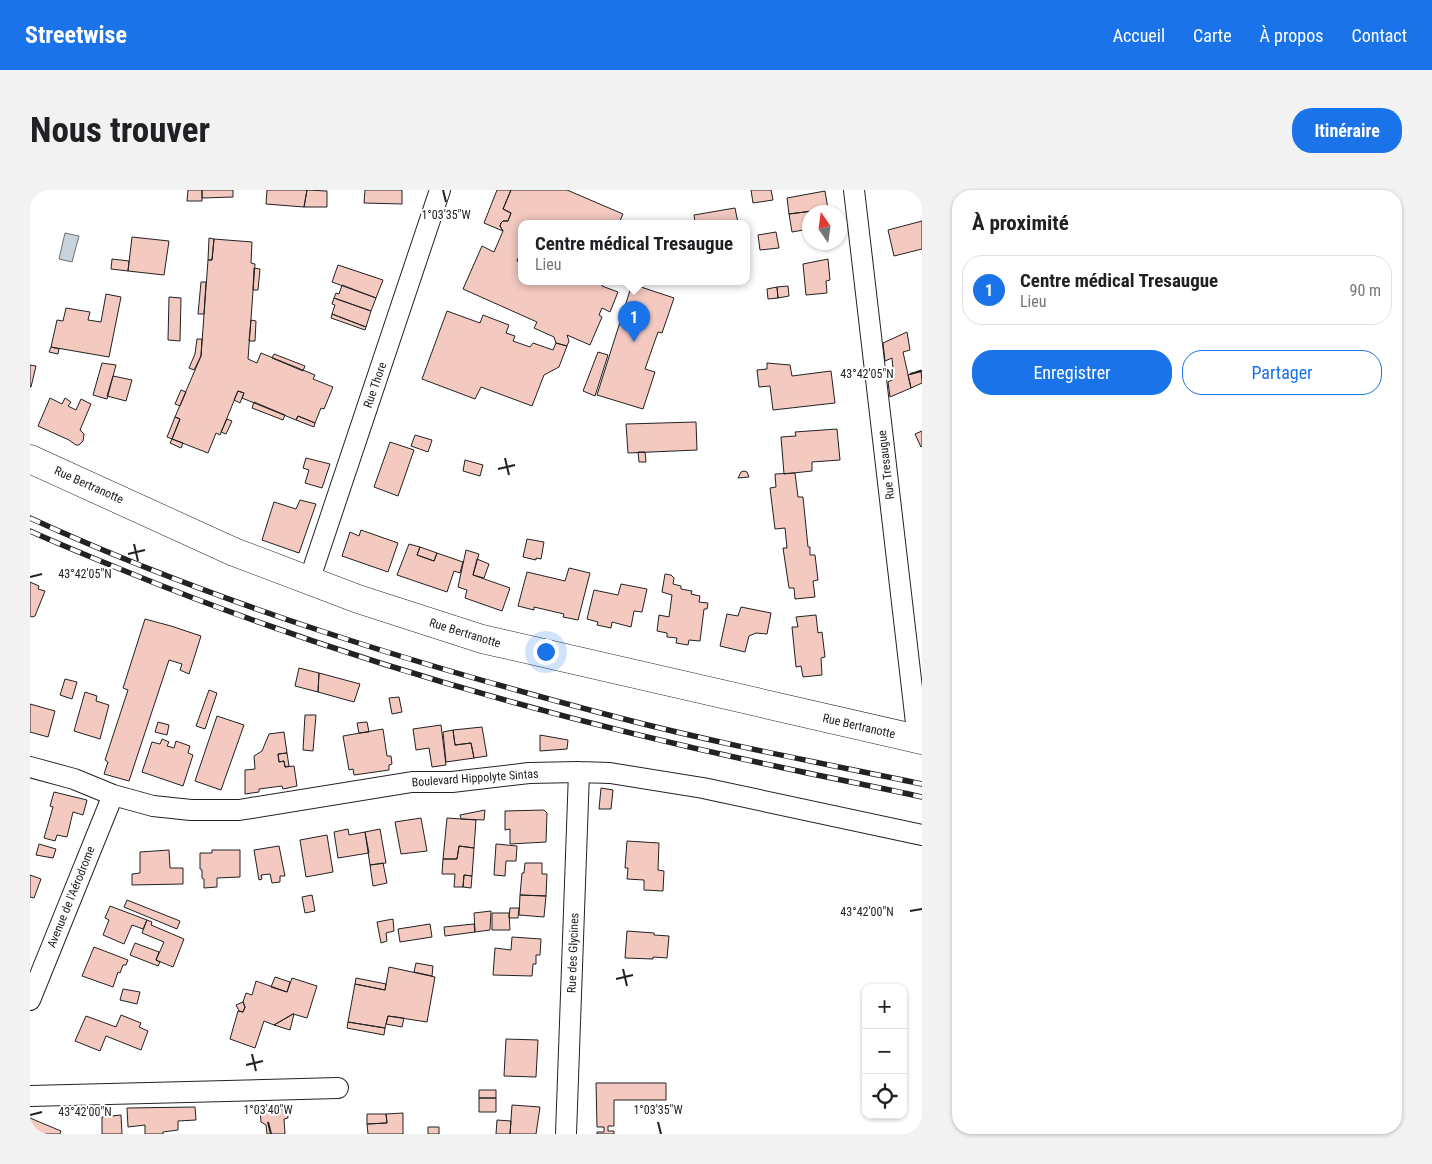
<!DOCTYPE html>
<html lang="fr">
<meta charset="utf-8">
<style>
:root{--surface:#fff;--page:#f2f2f2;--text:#202124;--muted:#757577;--line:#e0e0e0;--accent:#1a73e8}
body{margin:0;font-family:"Roboto Condensed",sans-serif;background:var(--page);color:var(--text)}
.controls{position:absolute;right:15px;bottom:15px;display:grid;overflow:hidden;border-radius:10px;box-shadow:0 1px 4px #0004}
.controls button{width:45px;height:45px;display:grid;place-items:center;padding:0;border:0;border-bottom:1px solid var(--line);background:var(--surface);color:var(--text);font:25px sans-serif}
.compass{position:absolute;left:772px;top:15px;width:45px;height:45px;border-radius:50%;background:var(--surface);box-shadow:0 1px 4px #0004;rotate:347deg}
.you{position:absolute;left:515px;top:461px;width:18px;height:18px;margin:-12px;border:4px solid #fff;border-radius:50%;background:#1a73e8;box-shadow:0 0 0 8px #1a73e833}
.badge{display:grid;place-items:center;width:32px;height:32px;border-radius:50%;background:var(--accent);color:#fff;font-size:16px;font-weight:700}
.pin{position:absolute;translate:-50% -41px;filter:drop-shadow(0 1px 2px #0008)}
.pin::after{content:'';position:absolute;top:26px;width:18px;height:15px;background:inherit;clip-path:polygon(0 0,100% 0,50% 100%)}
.popup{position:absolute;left:488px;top:30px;width:232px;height:65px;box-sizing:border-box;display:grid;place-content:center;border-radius:10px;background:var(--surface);filter:drop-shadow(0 1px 4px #0005);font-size:16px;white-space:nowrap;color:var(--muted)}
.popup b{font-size:19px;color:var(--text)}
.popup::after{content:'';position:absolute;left:50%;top:100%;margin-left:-10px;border:10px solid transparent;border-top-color:var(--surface)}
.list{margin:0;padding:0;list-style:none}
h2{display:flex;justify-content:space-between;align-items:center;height:65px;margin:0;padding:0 20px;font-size:21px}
h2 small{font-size:16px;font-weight:400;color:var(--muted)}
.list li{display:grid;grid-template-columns:32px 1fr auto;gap:15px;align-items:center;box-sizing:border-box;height:70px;margin:0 10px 10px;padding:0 10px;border:1px solid var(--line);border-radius:20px}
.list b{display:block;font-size:19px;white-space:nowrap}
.list p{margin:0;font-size:16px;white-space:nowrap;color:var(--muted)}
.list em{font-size:16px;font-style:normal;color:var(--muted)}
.actions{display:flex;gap:10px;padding:15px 20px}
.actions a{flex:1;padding:11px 0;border:1px solid var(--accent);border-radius:20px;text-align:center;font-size:18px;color:var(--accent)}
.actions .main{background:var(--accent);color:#fff}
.icon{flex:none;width:28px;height:28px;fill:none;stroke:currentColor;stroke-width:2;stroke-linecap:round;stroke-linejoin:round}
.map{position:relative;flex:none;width:892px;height:944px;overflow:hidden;border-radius:20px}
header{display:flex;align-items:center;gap:30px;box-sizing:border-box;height:70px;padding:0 25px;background:var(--accent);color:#fff}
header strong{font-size:24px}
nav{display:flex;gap:28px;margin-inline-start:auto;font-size:18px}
.intro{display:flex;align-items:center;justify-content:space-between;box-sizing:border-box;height:120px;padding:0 30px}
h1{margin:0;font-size:35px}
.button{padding:12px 22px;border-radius:20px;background:var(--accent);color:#fff;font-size:18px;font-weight:700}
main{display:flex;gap:30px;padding:0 30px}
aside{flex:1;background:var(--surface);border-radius:20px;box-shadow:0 1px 4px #0004}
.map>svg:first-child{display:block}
.water{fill:#c7d3dd;stroke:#6f6f6f}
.building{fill:#f3c9c0;stroke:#222}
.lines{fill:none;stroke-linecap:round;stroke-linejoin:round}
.street-casing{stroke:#222;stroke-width:22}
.secondary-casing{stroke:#222;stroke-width:29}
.street{stroke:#fff;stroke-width:20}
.secondary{stroke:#fff;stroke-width:28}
.rail-casing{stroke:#222;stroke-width:5.5}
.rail{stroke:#fff;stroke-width:4;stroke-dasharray:11;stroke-linecap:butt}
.ticks{fill:none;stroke:#222;stroke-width:2}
.labels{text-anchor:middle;stroke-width:4;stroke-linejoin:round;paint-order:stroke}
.street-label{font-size:12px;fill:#222;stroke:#fff}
.ticks-label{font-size:12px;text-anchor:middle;fill:#222;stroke:#fff;stroke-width:4;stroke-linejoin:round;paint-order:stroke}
</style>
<header>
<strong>Streetwise</strong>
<nav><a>Accueil</a><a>Carte</a><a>À propos</a><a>Contact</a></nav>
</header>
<div class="intro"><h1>Nous trouver</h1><a class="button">Itinéraire</a></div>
<main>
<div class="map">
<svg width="892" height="944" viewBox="0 0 892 944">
<rect width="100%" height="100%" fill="#fff"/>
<path class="water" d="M35,43L49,46L42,72L29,69Z"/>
<path class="building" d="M158,0H172V11H157Z
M172,0H203V7L172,8Z
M237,0H277L274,17L236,14Z
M277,0L297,1V17H274Z
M335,0H372V14L334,13Z
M467,0H481L473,19L481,23L478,31H473L471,33L470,36L473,41L454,33Z
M481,0H537L593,24L589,33H506L503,32L502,33H492V59L487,71L492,73V91H574L572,96L588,102L580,122L572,118L569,125L572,127L560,155L537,145L539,151L537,156L526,153L524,147L504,138L507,132L433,99L452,56L464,62L473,41L470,36L471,33L473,31H478L481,23L473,19Z
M721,0H741L743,10L723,13Z
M795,1L798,19L759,24L757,8Z
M705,18L708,33H665L664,25Z
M798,19V22H779V39L762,42L759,24Z
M892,31V59L864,66L858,40Z
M746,42L749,58L730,60L728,45Z
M102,47L139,51L134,85L98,81Z
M179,48L184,49L182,70H178Z
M184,49L222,52L221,73L225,74L218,169L227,173L231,163L285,185L283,189L303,197L294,219L291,218L285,233L268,226L266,230L212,208L214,203L208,201L190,245L186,243L178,263L142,249L150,229L145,227L171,166L178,70H182Z
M82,69L99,71L98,81L81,79Z
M798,69L800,90L796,91L797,103L776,105L773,74Z
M308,75L353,90L346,108L302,92Z
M224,78L230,79L228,100H223Z
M171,92H176L174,124H168Z
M602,94L644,108L632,143L628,142L615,179L625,182L613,219L567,205Z
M312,95L346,108L341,121L304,108L306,103L309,104Z
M758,96L759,106L748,108L747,97Z
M747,97L748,108L738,109L737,99Z
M76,104L91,107L79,167L21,157L27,130L33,131L36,118L60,122L58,130L71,132Z
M139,107L151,108L150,151L138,150Z
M304,108L341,121L336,137L302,124L305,115L302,114Z
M417,121L450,133L453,125L479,135L476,143L485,146L483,151L500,157L503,153L523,160L526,153L537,156L529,177L514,185L502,216L451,197L445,209L392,189Z
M302,124L336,137L335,140L301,128Z
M221,130L226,131L225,151H219Z
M877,142L880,160L873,162L881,198L860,207L858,192L864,189L862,168L855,171L853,153Z
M167,149H172L171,166L164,180L159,178L165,164Z
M21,157L29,159L28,164L19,162Z
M568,162L578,165L565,206L553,201Z
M244,164L275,176L273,181L242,168Z
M72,173L86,175L77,209L63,205Z
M737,173L760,175L762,186L801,181L805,213L743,220L740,196L729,197L727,180L737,179Z
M0,175L6,176L1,197H0Z
M891,180L892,193L881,198L878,185Z
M83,186L102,190L96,211L77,206Z
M151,200L156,202L150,216L145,214Z
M208,201L214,203L210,213L204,210Z
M20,208L32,214L35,208L41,212L38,216L46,220L51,209L61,214L50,240L54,244L53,251L49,255H46L39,250L8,236Z
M224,212L255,225L253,230L222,218Z
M268,226L285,233L284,237L266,230Z
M145,227L150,229L142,249L137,247Z
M197,229L202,231L196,244L191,242Z
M666,232L667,260L598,263L596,234Z
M807,239L810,270L782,272V281L754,284L751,247L766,246L765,242Z
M892,241V256L891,257L885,244Z
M385,245L402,250L398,262L381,256Z
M142,249L153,253L151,258L140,253Z
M360,252L384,260L368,306L344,297Z
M608,262H615L616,272H609Z
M276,268L300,274L292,298L275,293L279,280L273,278Z
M435,270L453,275L450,286L433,281Z
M714,281L717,282L719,287L708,288L711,282Z
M765,283L768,307H773L778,357H780V365H785L788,390L783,391L785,407L765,409L764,398H759L753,358H757L755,338L745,339L740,298L746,297L745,284Z
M270,310L286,314L269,363L232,350L244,312L266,319Z
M331,340L368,353L358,382L312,366L320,342L329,346Z
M497,349L514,352L511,369L506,368V370L493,367Z
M379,354L390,357L387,365L404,371L407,363L433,372L430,383L424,381L417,402L367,385Z
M390,357L407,363L404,371L387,365Z
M436,360L449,364L443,385L480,398L472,421L435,408L437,400L428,397Z
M447,369L459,374L454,388L443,385Z
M539,378L560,383L548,430L533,427L534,424L504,417V420L488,416L497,382L535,391Z
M635,384L641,385L644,388L643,394L651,396V399L662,401L661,404L670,406L669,412L678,413L677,419H674L670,451L659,450L658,455L646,453L647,448L637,447V443L627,441L629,425L639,427L642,405L632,402Z
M0,392L9,396L8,399L15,401L5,426L2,427L0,426Z
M591,394L617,399L612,422L604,421L601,437L582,432L581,438L567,435L568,432L557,429L564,400L588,405Z
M711,417L741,423L737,444L726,443L719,446L715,462L690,456L697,424L708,426Z
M786,425L788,443L792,442L795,467L791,468L792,485L773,487L771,476L766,477L762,437H768L766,427Z
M115,429L141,436L171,446L159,484L150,480L152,474L139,470L99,591L74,584L78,572L75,570L98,500L93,498Z
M269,478L289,483L288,502L265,496Z
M289,483L330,494L324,512L288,502Z
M35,489L47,492L42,509L30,505Z
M179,500L187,503L175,539L166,536Z
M55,502L67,506L66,511L79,515L70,549L44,541Z
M369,507L372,522L362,524L359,508Z
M0,514L25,521L18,547L0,542Z
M275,525H286L283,561L273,560Z
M187,526L214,535L191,600L165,591Z
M128,532L139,535L137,545L125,542Z
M337,532L339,542L329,543L327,533Z
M411,535L416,575L402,577L399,558L386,560L383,539Z
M452,537L457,566L444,568L441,553L425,555L423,540Z
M353,539L357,566H361L362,574L359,575V580L324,585L323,579L319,580L313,546Z
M423,540L425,555L441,553L444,568L416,572L413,542Z
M254,542L257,563L248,564L249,572L254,571L255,577L264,576L267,596L253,599L252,596L229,599V602L215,604V580L225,579L224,566L232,561L239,544Z
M510,545L538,550L537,559L510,561Z
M132,549L139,552L137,556L144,558L146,551L160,556L158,563L163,565L153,596L112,582L122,552L130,554Z
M257,563L259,576L255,577L254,571L249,572L248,564Z
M571,598L583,600L581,619H569Z
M24,602L57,610L53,625L43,622L37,647L27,645L25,651L14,648L23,617L20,616Z
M455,620L454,630L431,629L430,625Z
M514,620L517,623L516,652L480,654V639L475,640V621Z
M391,628L397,661L371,664L365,632Z
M417,628L446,630L444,658L429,656L427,669H413Z
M318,639L319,645L335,642L339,663L308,668L304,642Z
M350,639L356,673L340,675L335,642Z
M297,645L303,682L276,687L270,650Z
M597,651L629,653L628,680L634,681L633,701L614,700V690L597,689L598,678H595Z
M9,654L26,659L23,668L6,665Z
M466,654L487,656L486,671H476L475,686L464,685Z
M249,656L255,686H250V692L242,693L240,684L231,685L232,689L229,690L224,660Z
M429,656L444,658L442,686L434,685L433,697H424L425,684H412L413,669H427Z
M139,660L140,678H153V694L102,695V684L110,683V662Z
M182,660H210V687L187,688V697L174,698V689L172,688V680L170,679V663H182Z
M353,673L357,693L343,696L340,675Z
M495,673H512V684H517L516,706L490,705L492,683H494Z
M0,685L11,689L4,708L0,707Z
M434,685L442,686L441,698L433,697Z
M282,705L285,721L275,723L272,707Z
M490,705L516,706L514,727L489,725Z
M97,710L150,731L147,739L94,717Z
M80,716L117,730L113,739L102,735L94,754L73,745L79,730L75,728Z
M480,718H489L488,728H479Z
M461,721L460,740L445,742L444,723Z
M462,723H479L480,740H462Z
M363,729L364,741L356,743L357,751L351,753L347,732Z
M117,730L122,732L121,735L154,749L143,777L126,770L134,752L112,743Z
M400,734L402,747L370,752L368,739Z
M444,734L445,742L415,746L414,737Z
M597,741L624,743V745L639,746L637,768L623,767V769L595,768Z
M482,747L511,749L510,765H506V774H503L502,786L463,785L465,758L481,760Z
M105,753L129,762L126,770L130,772L128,776L100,765Z
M64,757L98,770L96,775H93L90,783L88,782L83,797L52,786Z
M386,773L403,776L402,786L384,782Z
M359,777L405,787L397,832L358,826L355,838L318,832L325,794L355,800Z
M245,787L260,792L257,802L241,797Z
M262,788L287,796L277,828L263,824L244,835L234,831L225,858L200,849L208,821L213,822L215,817L213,812L216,803L222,805L226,791L257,802Z
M326,788L356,794L355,800L325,794Z
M93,799L110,802L107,814L90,810Z
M213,812L215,817L213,822L209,821L206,815Z
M263,824H264L260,840L244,835Z
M91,825L111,833L109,837L118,841L111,860L76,846L70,861L45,851L56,826L86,837Z
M358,826L374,828L372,837L356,834Z
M318,832L355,838L354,845L317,838Z
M476,849L508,850L506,887L474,886Z
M566,893H636V910H584V936H578V941H584V944H567V942H574V937H567Z
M449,900H466V908H449Z
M449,908H466V922H449Z
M482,915L510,917L506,944H480Z
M165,917L166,930L148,931V940L133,942V944H115V935L98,937L97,918Z
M257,919L258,928L254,929L255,944H237L236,935L231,932L230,920Z
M373,923V944H338L337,934L357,933L356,924Z
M337,924H356L357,933L337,934Z
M91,925L92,944H72V927Z
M0,928L31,941L30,944H0Z
M467,930L481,931L480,944H466Z
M398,937H409V944H398Z"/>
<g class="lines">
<g class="street-casing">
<path id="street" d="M824,0L888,550
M279,391L410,0
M0,577L44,589L83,605L123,616L161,620H209L382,592H422L499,583L549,582L580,583L673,598L892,645
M0,810L83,605
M0,906L308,898
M536,944L549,582"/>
</g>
<g class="secondary-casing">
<path id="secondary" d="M0,269L204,362L328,409L452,449L892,550"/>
</g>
<use href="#street" class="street"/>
<use href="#secondary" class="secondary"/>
<g class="rail-casing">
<path id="rail" d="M0,328C187,414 391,476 590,528C690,554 791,573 892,594
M0,341C31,355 63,368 95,381C305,467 524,529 745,576C794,587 843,596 892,607"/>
</g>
<use href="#rail" class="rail"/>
</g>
<path class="ticks" d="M413,0L416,12M880,184L892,181M475,268L479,285M468,279L485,275M104,354L108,371M98,364L115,360M0,387L12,384M880,721L892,719M593,779L597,796M586,789L603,785M222,864L226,881M216,875L233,871M0,925L12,922M238,932L241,944M628,932L631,944"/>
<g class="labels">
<g class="street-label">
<text transform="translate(345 195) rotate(-71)" y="4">Rue Thore</text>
<text transform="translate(856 275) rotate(-97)" y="4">Rue Tresaugue</text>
<text transform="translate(59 295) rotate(24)" y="4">Rue Bertranotte</text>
<text transform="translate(435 443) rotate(17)" y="4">Rue Bertranotte</text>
<text transform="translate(829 536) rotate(13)" y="4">Rue Bertranotte</text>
<text transform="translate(445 588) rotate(-4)" y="4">Boulevard Hippolyte Sintas</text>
<text transform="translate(41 707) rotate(-68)" y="4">Avenue de l'Aérodrome</text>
<text transform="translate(543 763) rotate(-88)" y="4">Rue des Glycines</text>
</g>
</g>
<g class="ticks-label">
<text x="416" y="29">1°03'35"W</text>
<text x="837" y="188">43°42'05"N</text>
<text x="55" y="388">43°42'05"N</text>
<text x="837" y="726">43°42'00"N</text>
<text x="238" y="924">1°03'40"W</text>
<text x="628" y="924">1°03'35"W</text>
<text x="55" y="926">43°42'00"N</text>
</g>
</svg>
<div class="controls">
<button>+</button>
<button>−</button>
<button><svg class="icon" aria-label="locate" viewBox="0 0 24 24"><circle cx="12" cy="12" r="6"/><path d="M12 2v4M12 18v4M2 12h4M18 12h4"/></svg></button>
</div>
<svg class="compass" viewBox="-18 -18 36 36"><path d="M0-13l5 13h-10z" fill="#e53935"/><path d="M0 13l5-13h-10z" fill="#757577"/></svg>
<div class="you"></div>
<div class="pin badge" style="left:604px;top:152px">1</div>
<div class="popup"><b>Centre médical Tresaugue</b>Lieu</div>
</div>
<aside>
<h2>À proximité<small></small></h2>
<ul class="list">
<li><span class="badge">1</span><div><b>Centre médical Tresaugue</b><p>Lieu</p></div><em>90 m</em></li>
</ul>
<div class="actions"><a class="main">Enregistrer</a><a>Partager</a></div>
</aside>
</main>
